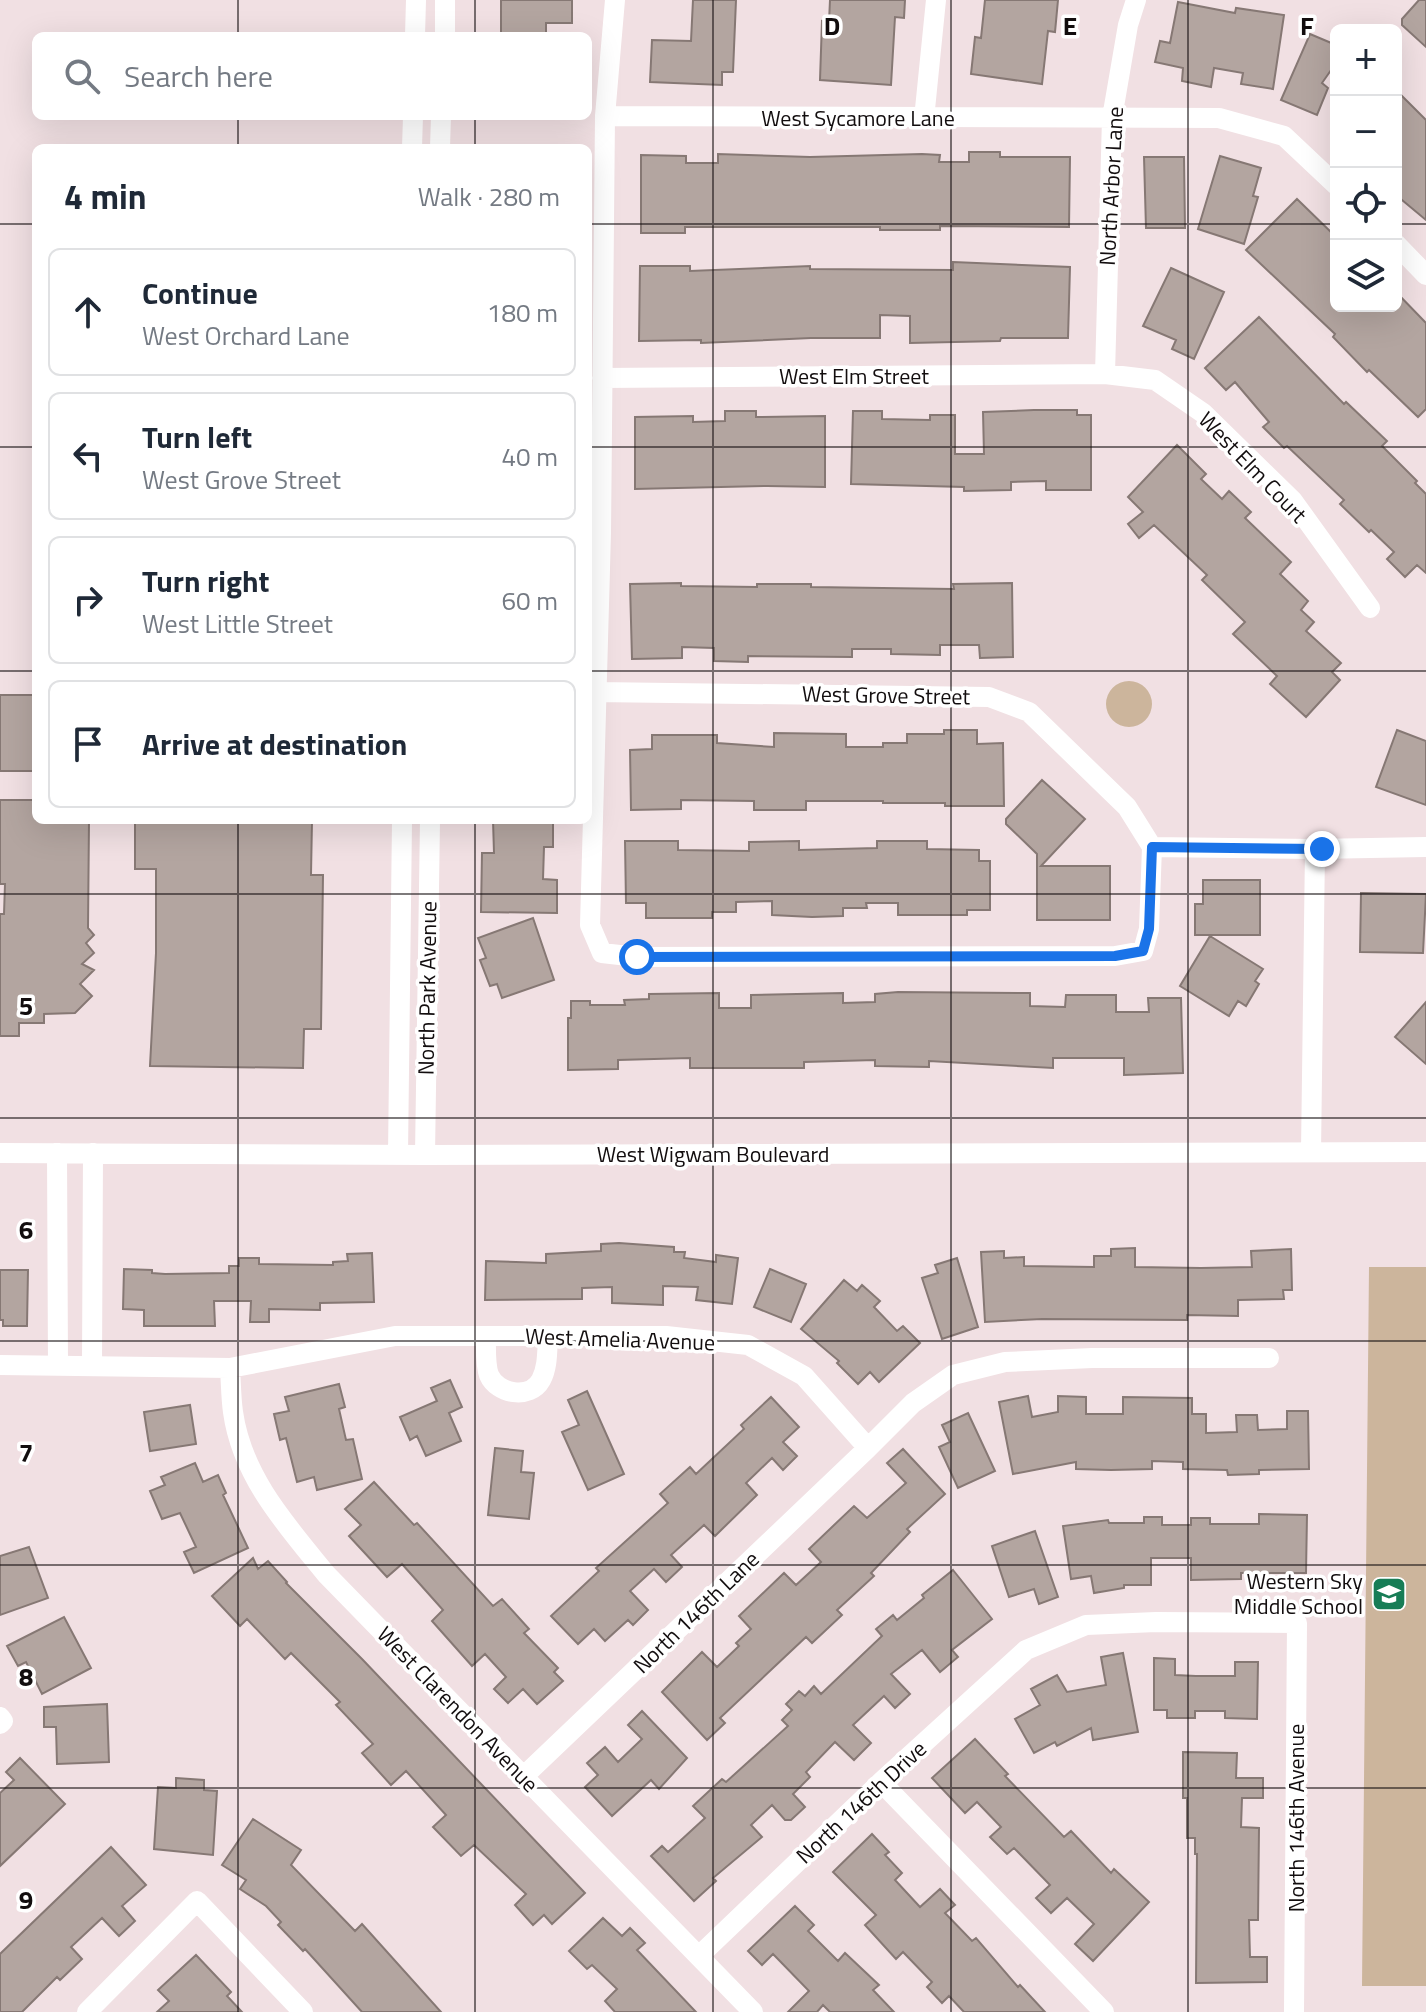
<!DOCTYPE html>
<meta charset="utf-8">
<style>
:root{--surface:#fff;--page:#f2f2f3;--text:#1f2937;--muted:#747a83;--line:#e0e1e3}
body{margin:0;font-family:"Titillium Web",sans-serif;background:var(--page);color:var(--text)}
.controls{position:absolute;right:24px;top:24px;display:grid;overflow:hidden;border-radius:12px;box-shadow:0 8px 32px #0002}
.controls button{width:72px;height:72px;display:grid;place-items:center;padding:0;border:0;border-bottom:2px solid var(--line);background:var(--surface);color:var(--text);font:40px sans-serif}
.stop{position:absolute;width:24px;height:24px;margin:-18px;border:6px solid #1a73e8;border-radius:50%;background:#fff}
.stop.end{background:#1a73e8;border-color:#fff;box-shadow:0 2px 8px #0008}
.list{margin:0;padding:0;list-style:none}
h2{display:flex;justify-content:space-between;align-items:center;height:104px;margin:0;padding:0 32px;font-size:34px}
h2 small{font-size:26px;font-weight:400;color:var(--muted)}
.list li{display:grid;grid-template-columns:52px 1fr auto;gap:24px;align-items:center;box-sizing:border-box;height:128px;margin:0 16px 16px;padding:0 16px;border:2px solid var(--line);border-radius:12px}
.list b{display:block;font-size:30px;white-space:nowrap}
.list p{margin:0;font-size:26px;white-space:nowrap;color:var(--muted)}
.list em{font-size:26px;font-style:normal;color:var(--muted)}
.icon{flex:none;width:44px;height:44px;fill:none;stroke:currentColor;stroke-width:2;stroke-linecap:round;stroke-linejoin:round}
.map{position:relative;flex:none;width:1426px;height:2012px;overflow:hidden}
.search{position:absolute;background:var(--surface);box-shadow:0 8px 32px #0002;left:32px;top:32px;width:560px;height:88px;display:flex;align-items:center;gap:20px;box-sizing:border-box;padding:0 28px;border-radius:12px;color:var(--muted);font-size:30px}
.panel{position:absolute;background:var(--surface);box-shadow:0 8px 32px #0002;left:32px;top:144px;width:560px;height:680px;border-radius:12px}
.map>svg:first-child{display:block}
.green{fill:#ccb59c}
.building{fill:#b3a5a0;stroke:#867874;stroke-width:2}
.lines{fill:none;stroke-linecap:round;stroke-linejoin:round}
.minor{stroke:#fff;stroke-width:20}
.route{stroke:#1a73e8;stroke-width:10}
.grid{fill:none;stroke:#120d0e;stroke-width:2;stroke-opacity:0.55}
.labels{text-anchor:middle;stroke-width:7;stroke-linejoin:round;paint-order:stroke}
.street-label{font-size:22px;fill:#120d0e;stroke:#fff}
.poi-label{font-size:22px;fill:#120d0e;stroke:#fff;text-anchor:end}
.grid-label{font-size:26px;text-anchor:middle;font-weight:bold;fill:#120d0e;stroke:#fff;stroke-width:7;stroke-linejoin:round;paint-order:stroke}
</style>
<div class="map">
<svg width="1426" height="2012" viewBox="0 0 1426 2012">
<rect width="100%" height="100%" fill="#f1e0e3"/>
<path class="green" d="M1106 704a23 23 0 1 1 46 0a23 23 0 1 1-46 0Z
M1369,1267H1426V1986H1362Z"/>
<path class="building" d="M501,0H572V23H546V36H501Z
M693,0H736L733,72H722V85L650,82L652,40L691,41Z
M830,0H905L904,18L895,17L891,85L820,80L822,21L829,22Z
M985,0H1058L1055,32L1048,31L1042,84L971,74L975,37L981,38Z
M1419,0H1426V47L1402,25V19Z
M1178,2L1235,13L1236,8L1284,15L1273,89L1241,84L1243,73L1214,68L1211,87L1182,81L1183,68L1155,62L1160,41L1170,43Z
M1310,34L1336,45V63L1322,83L1328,88L1317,115L1281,100Z
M1396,90L1426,120V220L1396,195Z
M969,152H1000V157H1070L1069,227L940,226V230H880V227H685V233H641V155L686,156V163H718V154L810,157L922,154L940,155L939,162H969Z
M1220,156L1261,168L1253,196L1258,197L1244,244L1198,229Z
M1144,157H1184L1185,228H1146Z
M1297,199L1336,237V306H1396V292L1426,323V409L1418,417L1369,370L1367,372L1333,337L1335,334L1246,250Z
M953,262L1070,267L1068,338H1001L1000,341L910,343V316L880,315V338H811L701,343V340L639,341L640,266H690V271L810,266V269L953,270Z
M1171,268L1224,292L1194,359L1172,349L1176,340L1143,326Z
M1259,317L1344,404L1346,402L1387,441L1382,446L1417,481L1415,483L1426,494V573L1417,565L1405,577L1387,559L1394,552L1371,530L1369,532L1340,504L1344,500L1287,446L1284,448L1263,427L1269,422L1235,382L1226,390L1205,368Z
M1034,410H1077V415H1091V490H1046V481L1011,482V490L964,491V487L851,484L853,411H882V419L930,420V415H955V454H984L983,412Z
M725,411H756V417L825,416V487L767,486L635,489V417L693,416V422L725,421Z
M1177,445L1206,474L1201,479L1222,499L1229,491L1251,512L1245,518L1291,562L1280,574L1308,601L1301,610L1314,622L1306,631L1341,663L1332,672L1340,680L1306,717L1270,684L1277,676L1233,634L1245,622L1202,580L1207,575L1154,525L1139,538L1128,524L1143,512L1128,497Z
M681,583V586L757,587V584H811V587L954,589L953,584L1012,583L1013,657L980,658L979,645H940V655L891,654V649H852V657L748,656V662L714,661V648L682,647V658L632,659L630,584Z
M0,695H36V771H0Z
M944,730H977V744L1003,743L1004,806H945V803H883V801H806V810H754V801L681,800V809L631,810L630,750L652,749V735H717V743L774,747V733L846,734V747H883V743H907V734H944Z
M1397,730L1426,741V805L1376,787Z
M1042,780L1085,819L1041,866H1110V920H1037V854L1006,824V819Z
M0,800H36V820H89L88,928L94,935L86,943L94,953L82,964L94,970L80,984L92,996L75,1013L44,1014V1023H19V1036H0V914H4L5,884H0Z
M135,820H312L311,875H323L321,1029H304L303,1068L150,1066L156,953V869H135Z
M493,820H553V847H544L543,879L557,880V913L481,912L482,853H494Z
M625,841H678V850L749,851V842L799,841V850L877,848V841H927V849L979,850V861H990V910H967V915H898V903H866L867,908H843V916L812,917L772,915V901L736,902V912H712V918H646V903H626Z
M1203,880H1260V935H1195V904H1203Z
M1361,893L1426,894L1423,953L1360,952Z
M533,918L554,980L502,998L497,984L490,986L480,960L486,958L478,938Z
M1210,936L1263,969L1255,981L1259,984L1246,1006L1238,1001L1229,1016L1180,986Z
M898,992L1030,993V1006L1065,1007L1066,995H1116V1012H1149L1148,998H1181L1183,1073L1124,1075V1058H1053V1068L929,1061V1067L875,1066V1060L804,1062V1068H690V1058L618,1060V1069L568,1070V1018H571V1001H590V1005H625L624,1000L649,999V994L719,993V1008H751V995L843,993V1003L875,1002V994Z
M1426,1002V1064L1395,1037Z
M619,1243L674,1247V1252H685L684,1258L716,1262V1255L738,1258L732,1304L696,1300L698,1287L663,1286V1305L612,1303V1287L582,1288V1299L485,1300L486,1261L546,1263V1254L601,1251V1244Z
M1135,1248V1267L1201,1268L1252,1267L1251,1251L1291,1249L1292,1290H1283L1284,1299L1238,1300V1316L1187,1315V1320L1042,1319L985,1322L981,1252L1004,1251V1258L1024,1257V1266L1094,1267V1256H1111V1249Z
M372,1253L374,1302L320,1303V1310L269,1309V1322H250L251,1301H214L215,1326H144V1310L123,1309L124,1269L152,1270V1273L165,1274L229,1273V1266H239V1258H259V1264L333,1265V1262L348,1261L347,1254Z
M957,1258L978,1327L942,1339L922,1278L938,1273L935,1265Z
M770,1269L806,1284L791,1322L754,1307Z
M0,1270H28L27,1326H3V1320H0Z
M844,1280L857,1291L862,1285L880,1301L874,1307L897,1331L903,1326L920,1343L879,1382L870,1372L858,1384L837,1363L839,1361L801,1329Z
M450,1380L462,1407L449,1413L461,1441L426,1456L417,1436L410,1440L400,1417L437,1401L431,1388Z
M339,1384L345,1407L339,1409L346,1440L353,1439L362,1479L317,1490L314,1477L297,1482L286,1438L280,1440L274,1414L289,1411L285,1397Z
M587,1391L624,1474L588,1490L562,1432L579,1425L568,1400Z
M1028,1396L1032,1417L1058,1412V1396L1086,1397V1414H1123V1397L1192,1398V1414H1206V1433L1237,1432L1236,1415H1257L1258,1430L1287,1429V1411H1308L1309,1469L1259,1470V1474L1228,1475L1227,1470L1183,1469V1462L1152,1461V1469L1111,1470L1076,1469V1462L1013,1474L999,1402Z
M771,1397L799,1427L783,1442L797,1456L783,1470L772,1458L746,1483L757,1495L715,1536L704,1525L671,1555L682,1567L666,1582L654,1569L630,1591L648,1610L633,1625L628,1620L605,1641L594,1629L578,1644L551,1616L599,1571L596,1568L668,1503L660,1494L690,1467L696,1474L744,1429L741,1425Z
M190,1405L196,1444L150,1451L144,1412Z
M968,1413L995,1471L958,1488L939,1447L950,1442L942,1425Z
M495,1448L523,1451L521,1472L534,1473L529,1519L488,1515Z
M903,1449L945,1494L907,1529L910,1532L871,1573L874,1576L837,1610L842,1615L812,1643L806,1637L720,1718L725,1723L707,1740L662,1692L702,1652L717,1667L739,1646L736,1643L751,1629L739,1616L784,1573L796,1585L821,1562L809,1549L854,1506L867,1518L906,1483L887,1463Z
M195,1463L203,1482L218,1475L226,1493L223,1495L248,1548L194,1573L184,1552L196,1547L180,1513L162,1519L150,1491L165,1485L161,1477Z
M374,1482L414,1525L417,1523L493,1606L502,1599L529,1629L524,1633L558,1668L554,1672L563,1681L537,1704L523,1689L508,1703L494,1689L506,1677L485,1654L472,1666L432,1621L443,1610L402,1564L387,1577L349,1536L361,1525L345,1509Z
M1259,1514L1307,1515L1306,1573H1241V1579L1191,1580V1558H1151V1585H1124V1588L1094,1593L1091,1576L1071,1579L1063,1526L1108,1520L1109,1523H1144V1517H1162V1525H1191V1518H1210V1524H1259Z
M1035,1531L1058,1597L1039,1604L1034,1589L1009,1597L992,1546Z
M29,1547L48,1598L0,1615V1556Z
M253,1558L258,1569L268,1561L287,1582L286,1583L362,1659L585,1893L552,1924L544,1915L533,1925L515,1905L526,1894L474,1845L461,1856L433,1827L446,1815L406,1771L391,1785L362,1753L373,1744L336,1705L340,1702L291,1653L285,1659L247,1619L240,1626L212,1596Z
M953,1570L992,1619L952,1650L958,1657L940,1672L922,1650L891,1674L910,1694L895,1708L884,1696L853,1725L871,1743L854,1760L835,1742L806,1772L810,1777L793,1794L805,1807L791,1820H785L772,1805L751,1825L762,1837L713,1878L716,1881L694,1901L651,1856L662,1846L668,1852L705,1818L693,1806L722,1779L726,1782L788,1726L782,1720L792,1710L786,1704L799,1691L805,1696L814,1686L821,1694L882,1636L876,1629L893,1615L897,1620L924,1598L922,1595Z
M64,1617L91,1668L42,1694L26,1662L18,1666L7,1646Z
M1123,1653L1138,1732L1093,1740L1091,1728L1057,1746L1055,1742L1034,1753L1015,1719L1040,1705L1031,1689L1057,1675L1067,1692L1106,1685L1101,1657Z
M1154,1658L1175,1659V1675L1196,1676H1235V1662H1258L1257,1719L1225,1718V1711H1195V1718H1167V1710H1154Z
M107,1704L109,1762L57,1764L56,1727H44V1707Z
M642,1711L687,1758L659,1789L651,1780L612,1816L585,1787L598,1775L587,1763L605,1747L618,1762L642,1739L628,1725Z
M975,1739L1008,1774L1005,1776L1064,1837L1071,1831L1111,1873L1114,1869L1149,1902L1093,1961L1075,1944L1094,1924L1067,1898L1051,1913L1036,1898L1050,1885L1014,1848L1007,1854L990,1837L1001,1827L977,1802L965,1813L932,1778Z
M1183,1752L1237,1753L1236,1778H1263V1798H1242L1241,1827L1259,1828L1258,1920H1249L1250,1957H1267V1982L1196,1983L1197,1854H1195V1838H1187V1798H1183Z
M20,1758L65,1804L0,1866V1793L14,1780L6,1772Z
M176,1778L204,1780V1790L217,1791L213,1855L154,1849L158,1787L176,1788Z
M253,1819L301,1850L291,1865L355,1931L362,1924L441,2012H362L305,1949L303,1951L278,1925L281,1922L266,1906L240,1889L246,1880L222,1865Z
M872,1834L889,1852L885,1855L902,1873L895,1880L920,1907L940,1889L955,1905L945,1913L972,1941L976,1938L1018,1987L1020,1985L1045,2012H964L949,1996L942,2003L927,1987L932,1982L903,1952L896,1959L865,1925L876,1915L833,1872Z
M111,1847L146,1885L122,1906L135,1921L119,1936L102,1918L71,1947L82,1959L60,1980L57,1977L22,2012H0V1954Z
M795,1906L814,1925L808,1931L838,1961L845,1953L879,1985L873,1990L894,2012H830L823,2005L817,2012H788L809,1991L773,1954L762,1965L748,1951Z
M603,1918L622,1936L630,1928L645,1943L637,1950L696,2012H615L605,2001L617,1989L592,1965L587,1969L569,1951Z
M196,1955L231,1992L227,1996L242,2012H157L169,2001L158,1990Z"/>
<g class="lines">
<path class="minor" d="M415,36L416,0
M445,36V0
M605,116L1219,118L1284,136L1336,185
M924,119L936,0
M412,148L413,116
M440,148L441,116
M1396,244L1426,275
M1105,374L1112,118L1128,25L1136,0
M602,378L1105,374L1155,380L1203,413L1293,501L1370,608
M596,692L989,697L1029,712L1127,807L1152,847L1149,929L1143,951L1115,956L637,957L602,953L590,925L601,533L605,116L615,0
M1152,847L1315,849L1426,847
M1311,1152L1315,849
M0,1153L425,1155L1426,1152
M57,1153L58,1365
M398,1155L402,820
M425,1155L430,820
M486,1336C486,1348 485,1364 489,1375C497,1394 530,1400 541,1380C548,1367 547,1351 548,1336
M0,1365L230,1368L395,1336H666L748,1345L804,1376L868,1448L913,1403L953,1375L1005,1362L1092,1358H1269
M92,1365L93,1153
M230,1368C231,1383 231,1398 233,1412C242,1477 287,1526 326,1574L753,2012
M0,1717L3,1721L0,1724
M524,1776L868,1448
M881,1782L1104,2012
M699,1956L881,1782L1026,1650L1086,1625L1156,1622L1297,1623L1294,2012
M87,2012L197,1901L303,2012"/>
</g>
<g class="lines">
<path class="route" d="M637,957L1115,956L1143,951L1149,929L1152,847L1322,849"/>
</g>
<path class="grid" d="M238,0V36M475,0V36M713,0V2012M951,0V2012M1188,0V2012M238,116V148M475,116V148M0,224H36M588,224H1336M1396,224H1426M0,447H36M588,447H1426M0,671H36M588,671H1426M238,820V2012M475,820V2012M0,894H1426M0,1118H1426M0,1341H1426M0,1565H1426M0,1788H1426"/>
<defs>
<g id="school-square" transform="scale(1.8)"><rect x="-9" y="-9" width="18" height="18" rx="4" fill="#177d56" stroke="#fff"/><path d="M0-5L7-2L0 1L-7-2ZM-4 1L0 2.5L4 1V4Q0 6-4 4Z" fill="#fff"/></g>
</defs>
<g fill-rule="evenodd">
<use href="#school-square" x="1389" y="1594"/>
</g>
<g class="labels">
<g class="street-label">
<text x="858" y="126">West Sycamore Lane</text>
<text transform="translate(1111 186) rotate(-87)" y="8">North Arbor Lane</text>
<text x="854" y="384">West Elm Street</text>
<text transform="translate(1253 467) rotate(46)" y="8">West Elm Court</text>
<text transform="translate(886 695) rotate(1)" y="8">West Grove Street</text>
<text transform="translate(427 988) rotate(-89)" y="8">North Park Avenue</text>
<text x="713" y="1162">West Wigwam Boulevard</text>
<text transform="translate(620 1339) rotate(2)" y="8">West Amelia Avenue</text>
<text transform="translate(696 1612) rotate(-44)" y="8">North 146th Lane</text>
<text transform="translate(458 1709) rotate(46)" y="8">West Clarendon Avenue</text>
<text transform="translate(861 1802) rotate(-43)" y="8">North 146th Drive</text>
<text transform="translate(1296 1818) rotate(-90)" y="8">North 146th Avenue</text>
</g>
<g class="poi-label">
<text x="1363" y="1589">Western Sky<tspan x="1363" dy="25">Middle School</tspan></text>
</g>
</g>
<g class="grid-label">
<text x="832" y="35">D</text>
<text x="1070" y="35">E</text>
<text x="1307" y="35">F</text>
<text x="26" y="1015">5</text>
<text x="26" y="1239">6</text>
<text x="26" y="1462">7</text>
<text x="26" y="1686">8</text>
<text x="26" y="1909">9</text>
</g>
</svg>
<div class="controls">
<button>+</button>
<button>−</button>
<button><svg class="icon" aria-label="locate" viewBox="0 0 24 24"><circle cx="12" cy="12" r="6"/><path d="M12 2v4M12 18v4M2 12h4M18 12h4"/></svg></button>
<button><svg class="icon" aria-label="layers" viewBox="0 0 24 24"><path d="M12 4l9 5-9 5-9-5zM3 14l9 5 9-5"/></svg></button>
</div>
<div class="stop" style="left:637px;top:957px"></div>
<div class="stop end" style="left:1322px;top:849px"></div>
<div class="search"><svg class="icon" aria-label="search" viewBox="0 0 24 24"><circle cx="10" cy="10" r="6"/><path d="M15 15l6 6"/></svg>Search here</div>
<section class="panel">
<h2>4 min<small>Walk · 280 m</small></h2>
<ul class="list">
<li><svg class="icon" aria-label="ahead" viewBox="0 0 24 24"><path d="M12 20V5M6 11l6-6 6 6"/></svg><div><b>Continue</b><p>West Orchard Lane</p></div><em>180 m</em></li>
<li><svg class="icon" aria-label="left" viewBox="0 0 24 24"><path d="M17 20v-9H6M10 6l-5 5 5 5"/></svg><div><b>Turn left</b><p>West Grove Street</p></div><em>40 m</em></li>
<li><svg class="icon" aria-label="right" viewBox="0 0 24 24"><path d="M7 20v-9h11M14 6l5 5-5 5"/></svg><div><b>Turn right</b><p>West Little Street</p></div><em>60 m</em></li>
<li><svg class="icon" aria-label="arrive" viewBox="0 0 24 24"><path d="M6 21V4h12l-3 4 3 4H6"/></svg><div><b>Arrive at destination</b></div></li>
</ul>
</section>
</div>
